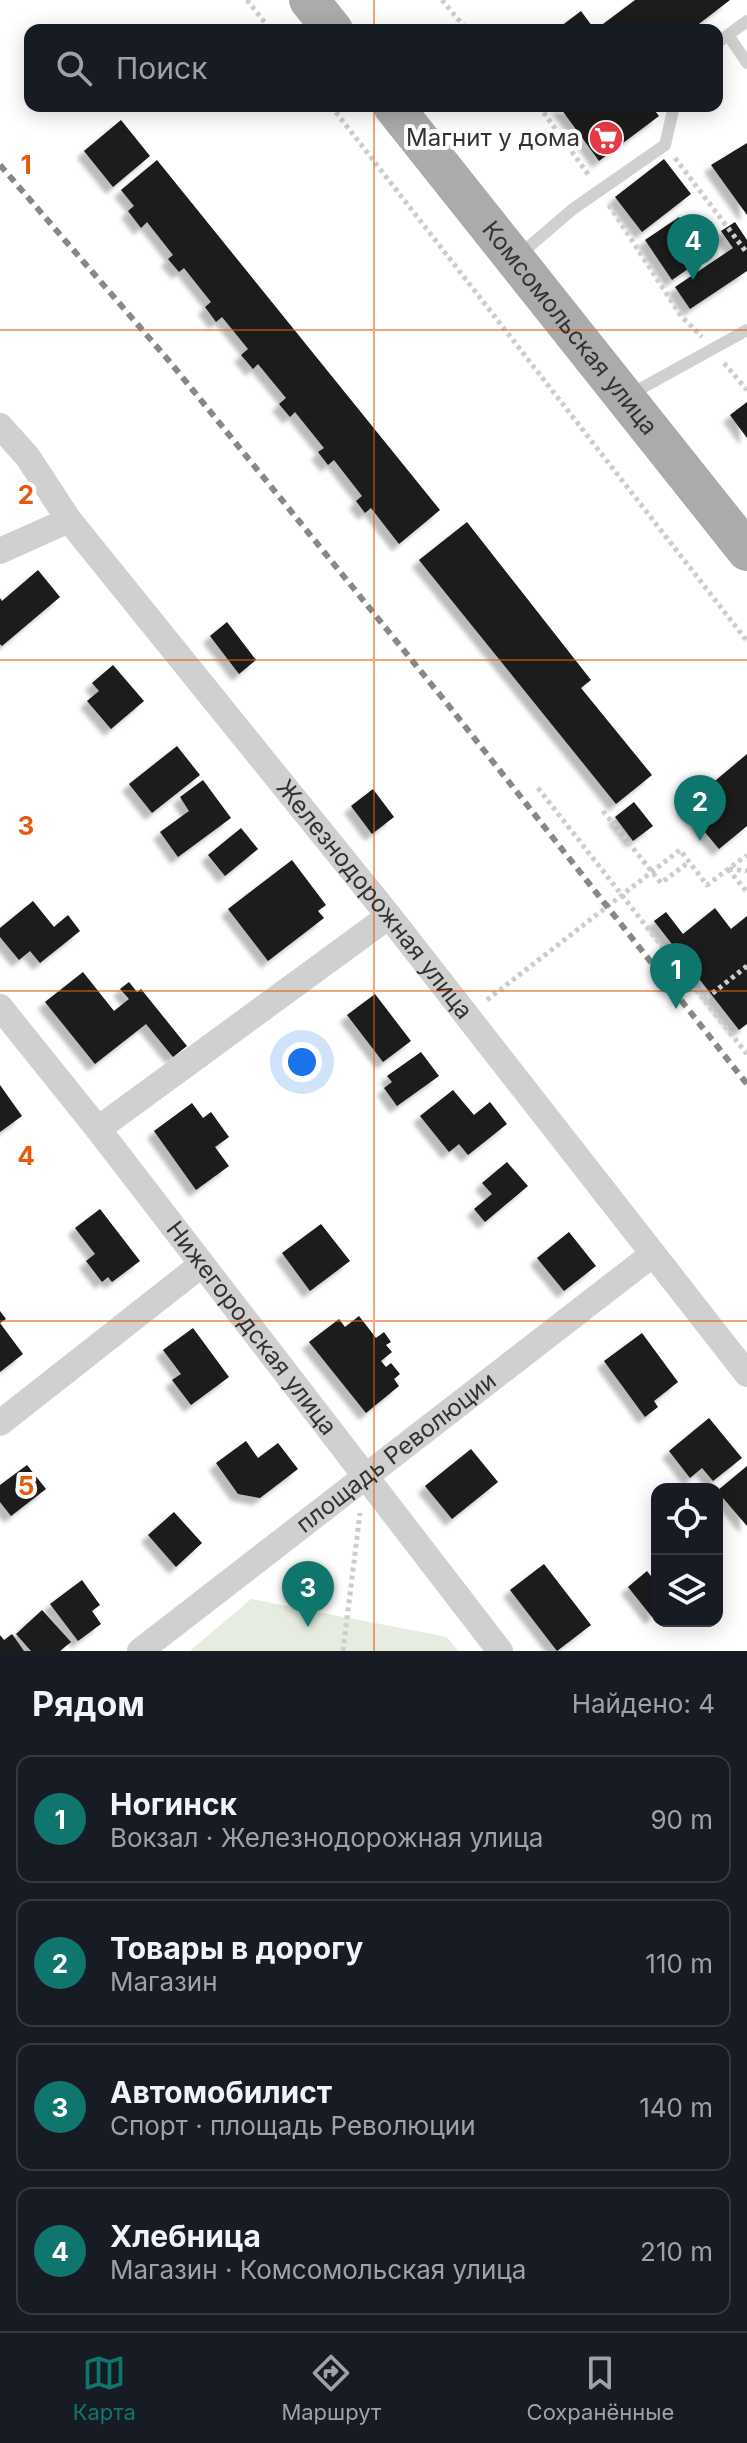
<!DOCTYPE html>
<html lang="ru">
<meta charset="utf-8">
<style>
:root{--surface:#171b24;--page:#242831;--text:#f1f3f6;--muted:#9ea1a6;--line:#363941;--accent:#0f766e}
body{margin:0;font-family:Inter,sans-serif;background:var(--page);color:var(--text)}
.controls{position:absolute;right:24px;bottom:24px;display:grid;overflow:hidden;border-radius:16px;box-shadow:0 4px 20px #0003}
.controls button{width:72px;height:72px;display:grid;place-items:center;padding:0;border:0;border-bottom:2px solid var(--line);background:var(--surface);color:var(--text);font:40px sans-serif}
.you{position:absolute;left:302px;top:1062px;width:28px;height:28px;margin:-20px;border:6px solid #fff;border-radius:50%;background:#1a73e8;box-shadow:0 0 0 12px #1a73e833}
.badge{display:grid;place-items:center;width:52px;height:52px;border-radius:50%;background:var(--accent);color:#fff;font-size:26px;font-weight:700}
.pin{position:absolute;translate:-50% -66px;filter:drop-shadow(0 2px 4px #0008)}
.pin::after{content:'';position:absolute;top:42px;width:28px;height:24px;background:inherit;clip-path:polygon(0 0,100% 0,50% 100%)}
.list{margin:0;padding:0;list-style:none}
h2{display:flex;justify-content:space-between;align-items:center;height:104px;margin:0;padding:0 32px;font-size:34px}
h2 small{font-size:26px;font-weight:400;color:var(--muted)}
.list li{display:grid;grid-template-columns:52px 1fr auto;gap:24px;align-items:center;box-sizing:border-box;height:128px;margin:0 16px 16px;padding:0 16px;border:2px solid var(--line);border-radius:16px}
.list b{display:block;font-size:30px;white-space:nowrap}
.list p{margin:0;font-size:26px;white-space:nowrap;color:var(--muted)}
.list em{font-size:26px;font-style:normal;color:var(--muted)}
.icon{flex:none;width:44px;height:44px;fill:none;stroke:currentColor;stroke-width:2;stroke-linecap:round;stroke-linejoin:round}
.map{position:relative;flex:none;width:747px;height:1651px;overflow:hidden}
.search{position:absolute;background:var(--surface);box-shadow:0 4px 20px #0003;left:24px;right:24px;top:24px;height:88px;display:flex;align-items:center;gap:20px;box-sizing:border-box;padding:0 28px;border-radius:16px;color:var(--muted);font-size:30px}
.sheet{height:680px;background:var(--surface)}
nav{display:flex;justify-content:space-around;align-items:center;box-sizing:border-box;height:112px;border-top:2px solid var(--line);background:var(--surface);font-size:22px;color:var(--muted)}
nav a{display:grid;justify-items:center;gap:4px}
nav .on{color:var(--accent)}
.map>svg:first-child{display:block}
.green{fill:#e6ecdf}
.building{fill:#1a1a1a;filter:url(#shadow)}
.lines{fill:none;stroke-linecap:round;stroke-linejoin:round}
.path{stroke:#cdcdcd;stroke-width:5;stroke-dasharray:4 4;stroke-linecap:butt}
.service{stroke:#d0d0d0;stroke-width:12}
.minor{stroke:#d0d0d0;stroke-width:26}
.primary{stroke:#ababab;stroke-width:40}
.rail{stroke:#888;stroke-width:6;stroke-dasharray:8 6;stroke-linecap:butt}
.grid{fill:none;stroke:#e8590c;stroke-width:2;stroke-opacity:0.55}
.labels{text-anchor:middle;stroke-width:8;stroke-linejoin:round;paint-order:stroke}
.poi-label{font-size:24px;fill:#333;stroke:#fff;text-anchor:end}
.street-label{font-size:24px;fill:#333;stroke:#fff}
.grid-label{font-size:26px;text-anchor:middle;font-weight:bold;fill:#e8590c;stroke:#fff;stroke-width:8;stroke-linejoin:round;paint-order:stroke}
</style>
<div class="map">
<svg width="747" height="1651" viewBox="0 0 747 1651">
<defs>
<filter id="shadow"><feDropShadow dx="-7" dy="7" stdDeviation="2" flood-color="#0004"/></filter>
</defs>
<rect width="100%" height="100%" fill="#fff"/>
<path class="green" d="M251,1599L447,1637L458,1651H190Z"/>
<path class="building" d="M635,0H730L691,30H556L581,11L595,30Z
M559,106H651L659,116L599,161Z
M121,120L150,156L113,187L84,151Z
M747,143V215L711,165Z
M664,159L691,194L642,232L615,197Z
M157,160L440,510L399,544L371,508L365,513L356,501L362,496L334,460L328,465L318,452L324,448L295,412L290,417L279,404L286,398L258,364L253,369L241,355L248,349L222,317L216,322L205,307L211,302L184,268L179,272L168,259L173,255L147,222L141,228L128,211L134,206L121,190Z
M679,217L705,257L672,280L645,240Z
M735,222L747,240V271L690,309L675,287L733,248L721,231Z
M747,402V438L730,415Z
M467,522L591,680L581,688L652,775L616,804L419,560Z
M38,570L60,597L2,646L0,644V598L2,601Z
M227,622L256,660L239,674L210,636Z
M113,665L144,701L111,729L87,701L99,691L92,683Z
M177,746L200,775L152,813L129,784Z
M747,754V826L719,849L684,807Z
M203,780L231,818L178,857L160,832L189,811L180,797Z
M373,789L394,817L372,834L351,806Z
M634,802L653,826L633,841L615,817Z
M241,828L258,849L225,876L208,855Z
M292,860L326,905L318,911L324,918L268,961L228,909Z
M33,901L54,927L68,915L80,931L40,963L30,951L19,960L0,937V928Z
M715,908L731,929L747,916V1024L739,1030L654,921L666,912L683,934Z
M83,972L114,1011L129,999L120,989L129,982L137,992L141,989L187,1046L173,1057L146,1024L95,1064L45,1002Z
M375,994L411,1041L383,1062L347,1015Z
M421,1052L439,1076L397,1106L384,1088L392,1082L387,1076Z
M0,1085L22,1116L0,1132Z
M453,1090L474,1115L490,1102L507,1124L468,1155L459,1144L449,1152L420,1116Z
M192,1103L203,1118L211,1112L229,1137L215,1147L229,1166L196,1190L154,1131Z
M507,1162L528,1186L485,1222L474,1209L492,1194L482,1183Z
M100,1209L140,1261L112,1282L108,1277L102,1282L86,1261L95,1254L75,1228Z
M321,1224L350,1261L310,1291L282,1253Z
M569,1232L596,1266L564,1291L537,1258Z
M0,1311L6,1319L0,1323L23,1354L0,1372Z
M359,1316L376,1338L384,1332L391,1342L386,1345L392,1352L381,1361L386,1367L391,1363L400,1374L394,1379L399,1386L366,1413L309,1342L339,1319L345,1327Z
M193,1328L229,1377L191,1405L172,1380L181,1374L163,1350Z
M642,1333L678,1382L654,1401L658,1407L645,1417L604,1361Z
M709,1418L742,1458L713,1481L702,1468L690,1478L669,1451Z
M246,1441L258,1458L278,1443L298,1469L260,1498L238,1494L216,1463Z
M471,1449L498,1482L452,1519L425,1486Z
M27,1465L46,1489L11,1516L0,1502V1485Z
M747,1466V1526L717,1491Z
M174,1512L202,1543L176,1567L148,1535Z
M544,1564L591,1625L557,1651L510,1590Z
M647,1571L657,1584V1613L652,1617L628,1587Z
M82,1580L100,1605L92,1611L101,1624L78,1641L50,1604Z
M42,1610L71,1642L60,1651H31L16,1634Z
M12,1634L24,1651H0V1635L4,1640Z"/>
<g class="lines">
<path class="path" d="M247,0L271,30
M442,0L467,30
M331,106L747,641
M539,106L590,177
M675,158L747,253
M609,205L681,316L702,337
M724,363L747,390
M538,788L704,1000
M603,811L661,883L689,862
M728,869L747,892
M729,869L747,871
M747,966L704,1000L747,1054
M487,1000L680,850L707,885L747,855
M343,1651L360,1513"/>
<path class="service" d="M728,35L747,63
M717,43L747,21
M518,256L573,209L665,145L674,106
M631,394L747,330"/>
<g class="minor">
<path id="s1" d="M0,426L27,456L69,520L389,916L747,1374"/>
<path d="M0,551L69,520"/>
<path id="s2" d="M0,1007L98,1129L500,1651"/>
<path d="M98,1129L389,916"/>
<path d="M0,1423L201,1265"/>
<path id="s3" d="M140,1651L653,1254"/>
</g>
<g class="primary">
<path d="M309,0L333,30"/>
<path id="s4" d="M393,106L747,551"/>
</g>
<path class="rail" d="M0,165L170,362L453,711L747,1084"/>
</g>
<path class="grid" d="M374,0V30M374,106V1651M0,330H747M0,660H747M0,991H747M0,1321H747"/>
<defs>
<g id="supermarket-disc" transform="scale(1.8)"><circle r="9.5" fill="#e63946" stroke="#fff"/><path d="M-6-5.5h2.5l.6 2H6L4.5 2H-2.5L-4.4-4H-6ZM-1.5 3.2a1.3 1.3 0 1 0 .1 0ZM3 3.2a1.3 1.3 0 1 0 .1 0Z" fill="#fff"/></g>
</defs>
<g fill-rule="evenodd">
<use href="#supermarket-disc" x="606" y="138"/>
</g>
<g class="labels">
<g class="poi-label">
<text x="580" y="146">Магнит у дома</text>
</g>
<g class="street-label">
<text dy="8" stroke="none"><textPath href="#s4" startOffset="284">Комсомольская улица</textPath></text>
<text dy="8" stroke="none"><textPath href="#s1" startOffset="604">Железнодорожная улица</textPath></text>
<text dy="8" stroke="none"><textPath href="#s2" startOffset="408">Нижегородская улица</textPath></text>
<text dy="8" stroke="none"><textPath href="#s3" startOffset="324">площадь Революции</textPath></text>
</g>
</g>
<g class="grid-label">
<text x="26" y="174">1</text>
<text x="26" y="504">2</text>
<text x="26" y="835">3</text>
<text x="26" y="1165">4</text>
<text x="26" y="1495">5</text>
</g>
</svg>
<div class="controls">
<button><svg class="icon" aria-label="locate" viewBox="0 0 24 24"><circle cx="12" cy="12" r="6"/><path d="M12 2v4M12 18v4M2 12h4M18 12h4"/></svg></button>
<button><svg class="icon" aria-label="layers" viewBox="0 0 24 24"><path d="M12 4l9 5-9 5-9-5zM3 14l9 5 9-5"/></svg></button>
</div>
<div class="you"></div>
<div class="pin badge" style="left:676px;top:1009px">1</div>
<div class="pin badge" style="left:700px;top:841px">2</div>
<div class="pin badge" style="left:308px;top:1627px">3</div>
<div class="pin badge" style="left:693px;top:280px">4</div>
<div class="search"><svg class="icon" aria-label="search" viewBox="0 0 24 24"><circle cx="10" cy="10" r="6"/><path d="M15 15l6 6"/></svg>Поиск</div>
</div>
<section class="sheet">
<h2>Рядом<small>Найдено: 4</small></h2>
<ul class="list">
<li><span class="badge">1</span><div><b>Ногинск</b><p>Вокзал · Железнодорожная улица</p></div><em>90 m</em></li>
<li><span class="badge">2</span><div><b>Товары в дорогу</b><p>Магазин</p></div><em>110 m</em></li>
<li><span class="badge">3</span><div><b>Автомобилист</b><p>Спорт · площадь Революции</p></div><em>140 m</em></li>
<li><span class="badge">4</span><div><b>Хлебница</b><p>Магазин · Комсомольская улица</p></div><em>210 m</em></li>
</ul>
</section>
<nav>
<a class="on"><svg class="icon" aria-label="map" viewBox="0 0 24 24"><path d="M3 6l6-2 6 2 6-2v14l-6 2-6-2-6 2zM9 4v14M15 6v14"/></svg>Карта</a>
<a><svg class="icon" aria-label="directions" viewBox="0 0 24 24"><path d="M12 3l9 9-9 9-9-9zM9 14v-3h6M13 9l2 2-2 2"/></svg>Маршрут</a>
<a><svg class="icon" aria-label="saved" viewBox="0 0 24 24"><path d="M7 4h10v16l-5-4-5 4z"/></svg>Сохранённые</a>
</nav>
